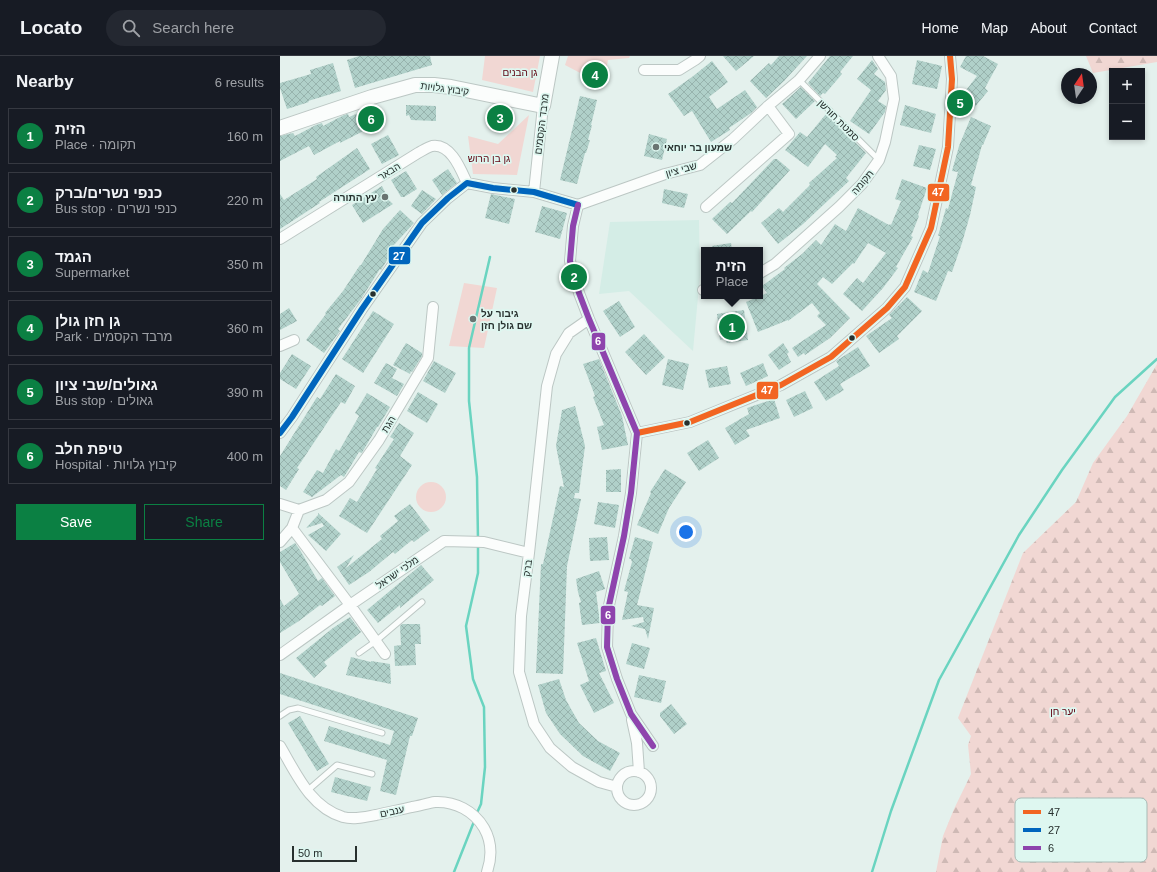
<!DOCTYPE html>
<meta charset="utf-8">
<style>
:root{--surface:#171b24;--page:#242831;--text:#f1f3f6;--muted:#9ea1a6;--line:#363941;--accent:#0b8043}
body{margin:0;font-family:Helvetica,"Noto Sans Hebrew",sans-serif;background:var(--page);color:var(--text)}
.controls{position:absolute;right:12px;top:12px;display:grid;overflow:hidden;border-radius:0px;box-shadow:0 2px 6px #0003}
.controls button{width:36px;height:36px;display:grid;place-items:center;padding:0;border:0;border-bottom:1px solid var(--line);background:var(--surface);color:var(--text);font:20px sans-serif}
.compass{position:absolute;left:781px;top:12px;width:36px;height:36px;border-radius:50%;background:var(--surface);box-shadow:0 2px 6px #0003;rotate:13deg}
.scale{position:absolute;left:12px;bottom:10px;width:65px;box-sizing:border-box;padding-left:4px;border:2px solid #27302e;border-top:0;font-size:11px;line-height:14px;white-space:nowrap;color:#27302e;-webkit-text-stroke:3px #def7f0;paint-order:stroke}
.you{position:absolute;left:406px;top:476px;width:14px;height:14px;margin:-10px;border:3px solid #fff;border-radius:50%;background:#1a73e8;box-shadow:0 0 0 6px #1a73e833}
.badge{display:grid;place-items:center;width:26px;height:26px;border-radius:50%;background:var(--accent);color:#fff;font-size:13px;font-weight:700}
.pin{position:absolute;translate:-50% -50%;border:2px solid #fff;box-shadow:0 1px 4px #0006}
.popup{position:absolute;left:421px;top:191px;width:62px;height:52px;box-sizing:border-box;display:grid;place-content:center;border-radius:0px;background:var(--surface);filter:drop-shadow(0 1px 3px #0005);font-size:13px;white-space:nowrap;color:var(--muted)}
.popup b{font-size:15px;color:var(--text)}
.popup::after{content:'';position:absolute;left:50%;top:100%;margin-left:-8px;border:8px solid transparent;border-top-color:var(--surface)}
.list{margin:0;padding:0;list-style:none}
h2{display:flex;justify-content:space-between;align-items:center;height:52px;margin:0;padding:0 16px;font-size:17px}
h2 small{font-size:13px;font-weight:400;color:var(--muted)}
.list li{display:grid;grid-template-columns:26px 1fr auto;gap:12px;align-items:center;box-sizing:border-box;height:56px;margin:0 8px 8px;padding:0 8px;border:1px solid var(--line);border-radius:0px}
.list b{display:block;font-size:15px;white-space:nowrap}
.list p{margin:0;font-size:13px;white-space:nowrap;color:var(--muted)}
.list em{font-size:13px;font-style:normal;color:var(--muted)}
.actions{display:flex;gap:8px;padding:12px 16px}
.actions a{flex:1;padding:9px 0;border:1px solid var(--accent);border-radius:0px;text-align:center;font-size:14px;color:var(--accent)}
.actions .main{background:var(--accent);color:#fff}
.icon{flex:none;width:22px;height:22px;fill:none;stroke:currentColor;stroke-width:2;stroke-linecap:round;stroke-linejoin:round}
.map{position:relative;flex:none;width:877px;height:816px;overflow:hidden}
header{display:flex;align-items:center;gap:24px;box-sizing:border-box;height:56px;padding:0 20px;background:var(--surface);border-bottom:1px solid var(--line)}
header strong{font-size:19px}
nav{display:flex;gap:22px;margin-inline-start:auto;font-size:14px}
.search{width:280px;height:36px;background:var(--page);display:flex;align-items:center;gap:10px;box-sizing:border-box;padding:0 14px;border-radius:22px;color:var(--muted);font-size:15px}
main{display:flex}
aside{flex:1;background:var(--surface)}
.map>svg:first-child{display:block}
.built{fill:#d4ede6}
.forest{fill:url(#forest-firs)}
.park{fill:#f1d7d3}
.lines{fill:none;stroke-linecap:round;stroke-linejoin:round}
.stream{stroke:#6ad4c0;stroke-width:2.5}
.building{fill:url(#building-cross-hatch)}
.lane-casing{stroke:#bcc7c4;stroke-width:7}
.street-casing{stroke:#bcc7c4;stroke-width:12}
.secondary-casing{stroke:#bcc7c4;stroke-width:16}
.lane{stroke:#fbfdfc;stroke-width:5}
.street{stroke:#fbfdfc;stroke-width:10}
.secondary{stroke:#fbfdfc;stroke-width:14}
.bus-1-casing{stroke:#def7f0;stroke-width:9}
.bus-2-casing{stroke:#def7f0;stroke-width:9}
.bus-3-casing{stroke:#def7f0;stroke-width:9}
.bus-1{stroke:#f26522;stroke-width:6}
.bus-2{stroke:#0065bd;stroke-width:6}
.bus-3{stroke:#8e44ad;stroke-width:6}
.poi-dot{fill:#697471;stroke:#def7f0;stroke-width:1.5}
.bus-dot{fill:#27302e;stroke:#def7f0;stroke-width:1.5}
.labels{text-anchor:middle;stroke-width:3.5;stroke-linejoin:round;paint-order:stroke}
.park-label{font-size:10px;fill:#5f000f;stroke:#def7f0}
.street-label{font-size:10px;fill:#27302e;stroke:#def7f0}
.poi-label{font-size:10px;font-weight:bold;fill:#27302e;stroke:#def7f0;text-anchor:start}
.key{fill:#def7f0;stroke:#a7bbb6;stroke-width:1}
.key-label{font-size:11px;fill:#27302e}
.line-badge{stroke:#def7f0;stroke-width:1.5}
.badge-label{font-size:11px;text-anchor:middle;font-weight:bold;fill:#fff}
</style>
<header>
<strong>Locato</strong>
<div class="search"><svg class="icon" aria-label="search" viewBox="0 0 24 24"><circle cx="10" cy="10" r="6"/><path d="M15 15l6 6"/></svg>Search here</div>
<nav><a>Home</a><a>Map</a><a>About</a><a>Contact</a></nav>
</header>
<main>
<aside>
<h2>Nearby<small>6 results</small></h2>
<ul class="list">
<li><span class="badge">1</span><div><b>הזית</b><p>Place · תקומה</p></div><em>160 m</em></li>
<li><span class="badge">2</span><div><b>כנפי נשרים/ברק</b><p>Bus stop · כנפי נשרים</p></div><em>220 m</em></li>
<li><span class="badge">3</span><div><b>הגמד</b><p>Supermarket</p></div><em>350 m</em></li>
<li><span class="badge">4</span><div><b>גן חזן גולן</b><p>Park · מרבד הקסמים</p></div><em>360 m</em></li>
<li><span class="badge">5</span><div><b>גאולים/שבי ציון</b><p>Bus stop · גאולים</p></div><em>390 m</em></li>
<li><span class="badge">6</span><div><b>טיפת חלב</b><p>Hospital · קיבוץ גלויות</p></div><em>400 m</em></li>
</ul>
<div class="actions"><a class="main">Save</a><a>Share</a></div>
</aside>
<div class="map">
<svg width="877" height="816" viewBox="0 0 877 816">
<defs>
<pattern id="forest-firs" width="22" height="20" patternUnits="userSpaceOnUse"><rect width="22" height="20" fill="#f1d7d3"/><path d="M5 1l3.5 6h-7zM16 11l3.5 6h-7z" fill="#cfb9b5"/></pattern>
<pattern id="building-cross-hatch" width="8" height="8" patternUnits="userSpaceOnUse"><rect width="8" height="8" fill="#b0d0c9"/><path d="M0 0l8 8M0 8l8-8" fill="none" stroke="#97b3ad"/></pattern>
</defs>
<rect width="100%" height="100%" fill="#e4f1ed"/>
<path class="built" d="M419,164L420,219L413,295L349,235L319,238L330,166Z"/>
<path class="forest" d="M806,0H877V6L813,17Z
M877,308V816H656L663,780L674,753L691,718L688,689L691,680L678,662L743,497L796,446L813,407L847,360Z"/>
<path class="park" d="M205,0H260L253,36L202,24Z
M288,0H350L349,2L328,4L323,29L285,9Z
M249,59L237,119L193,118L188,80L218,88Z
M184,227L217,232L204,292L169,290Z
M136 441a15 15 0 1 1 30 0a15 15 0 1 1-30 0Z"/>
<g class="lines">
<path class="stream" d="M198,484L197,421L189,345V292L210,201
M196,759L201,748L205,711L204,651L193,623L186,570L198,517V489
M174,816L195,763
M592,816L611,755L659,624L739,479L782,414L835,341L877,303"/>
</g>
<path class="building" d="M79,0H150L152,9L75,32L67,4Z
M443,0H474L456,15Z
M499,0H527L504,25L486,42L470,25L489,7L491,9Z
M550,0H573L560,16L562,18L545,38L543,37L540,40L528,27Z
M686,0H703L718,8L705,32L708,35L694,52L680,42L697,20L680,11Z
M592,4L598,13L594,18L605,26L606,34L598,45L606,50L605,56L589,78L570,65L591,34L577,23Z
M637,4L662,10L657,33L632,28Z
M432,5L448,26L429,41L437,53L465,34L477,51L471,57L449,72L450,74L431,86L412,55L404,60L388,38L412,21Z
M53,7L61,35L28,45L29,46L7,53L0,32V27L31,18L30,14Z
M521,31L535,45L516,63L502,48Z
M300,40L317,44L311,69H312L308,84H310L306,97H305L297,128L280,124L295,62Z
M126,49L156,50V65L131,64L129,59L126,60Z
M216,49L220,50L233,69L222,76L208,55Z
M625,49L656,58L651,77L620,69Z
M95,50L101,66L60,87V85L34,99L29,90L0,105V80L13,77L15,80L36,69L42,67L43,70L64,59L68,58L69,61Z
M546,58L564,74L563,76L575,86L586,97L566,122L569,125L523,168L498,188L481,167L499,152L503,156L530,129L529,127L557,102L555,101L557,99L545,88L528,111L505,94L520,76L527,81Z
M691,61L711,70L703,89H702L691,129L696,131L690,159L682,187L672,216L668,215L656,245L634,236L643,214L648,217L660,180H658L666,152L668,153L678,116L672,115L679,90Z
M369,78L387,83L382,104L364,100Z
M108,79L119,99L102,108L91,88Z
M639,89L656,93L650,114L633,110Z
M77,92L90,113L39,146L40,147L0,173V138L4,144L37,123L36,121Z
M494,103H497L510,114L472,156L471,155L447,178L432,163L450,146L452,147Z
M168,113L177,127L162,139L152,124Z
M126,115L137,133L124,141H121L111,124Z
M622,123L647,132L638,159L639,160L631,180L633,181L616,211L618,212L603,232L582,255L563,238L577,222L583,227L606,197L588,187L574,208L573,207L552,228L543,221L537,228L570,262L550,282L525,299L524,297L518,301L512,292L546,269L537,260L540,257L532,247L508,265V264L478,276L466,246L487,237L482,230L505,213L504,212L522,198L536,184L541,189L555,168L566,175L578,152L609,169L610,168L611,169L621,145L615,143Z
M102,130L105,136L103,139L113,148L83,167L72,149Z
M384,133L408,138L404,152L382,147Z
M142,134L156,143L142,158L131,150Z
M211,138L235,143L229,168L205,162Z
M262,150L287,157L280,183L255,176Z
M120,154L134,167L113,190L115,191L101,214L100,213L81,243L58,273L60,275L44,297L26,284L46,258L45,257L63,235L80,209H81L103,173Z
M451,187L452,194H433L432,190Z
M627,241L642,255L617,280L619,283L599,297L586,280L612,262L609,259Z
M339,245L355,271L340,281L323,255Z
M9,252L17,265L0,274V258Z
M464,254L468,284L447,287L445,283L440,284L437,258Z
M93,255L114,268L83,317L62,303Z
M364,278L385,301L366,319L345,296Z
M126,287L142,297V300L132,316L131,315L130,318L113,309Z
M503,287L509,296L507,298L511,306L499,314L488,299Z
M578,291L590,310L560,328L564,334L546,345L534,326L559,310L556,305Z
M12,298L31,310L16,333L0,323V317Z
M319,303L342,360L348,389L322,394L317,371L324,369L313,341L315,340L303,308Z
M388,303L409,308L403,334L382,329Z
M154,305L176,317L165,337L143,325Z
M106,307L117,313L112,322L124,328L117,340L94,327Z
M483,307L488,320L486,321L466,330L460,317Z
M447,310L451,328L429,332L425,314Z
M56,318L75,330L65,348L61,346L17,412L19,413L6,434L0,430V400L37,341L40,343Z
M525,335L533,352L514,361L506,344Z
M138,336L158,348L147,367L127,355Z
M87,337L110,351L98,371H97L83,395L82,397L79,396L64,421L61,419L32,441L23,436L37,414L43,417L56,393L59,395L79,360L75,357Z
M494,343L500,362L466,374L470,380L455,389L445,372L469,358L467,352Z
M295,350L305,390L299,437H295L294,442L301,443L287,510L283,618L256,617L261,508H263L280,430L284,431L276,390L282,354Z
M119,367L134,377L120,400L132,409L87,477L59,460L70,442L77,446L97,413L95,412L114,383L110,381Z
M428,384L439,402L419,415L407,397Z
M341,413V436H326V414Z
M385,413L406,426L389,452L378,478L357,469L371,437L370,436Z
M318,446L339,449L335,472L314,468Z
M130,448L150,474L134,486L132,484L115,498L113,496L89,516L69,529L57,511L74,499L66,512L102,483L100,480L118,465L114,460Z
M38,457L61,478L46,495L28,479L44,470L42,467L26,472L38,459Z
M327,481L329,504L310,505L309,482Z
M355,481L373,486L357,549L374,552L368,583L365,573L351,570L364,566L363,561L342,564L348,536L344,535L352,506L351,503H349Z
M15,487L20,494L38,525L42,522L55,540L42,550L40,549L19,565L0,577V543L4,550L19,538L0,506V496Z
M141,509L154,524L120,552V549L98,567L87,554Z
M319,515L325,533L316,536L320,567L302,569L299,547L301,546L298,536L296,523Z
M70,561L81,576L44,606L47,610L34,622L16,602L53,572Z
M122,568H140L141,588H135L136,609L115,610L114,590L121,589L120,570Z
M316,582L326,615L319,617L334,647L314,657L300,629L309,625L297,587Z
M352,587L370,592L364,613L346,608Z
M71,601L91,606V605L110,608L111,628L66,619Z
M0,617L138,662L132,680H130L116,739L100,735L107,704L44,685L49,670L110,689L114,675L0,638Z
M359,619L386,625L381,647L354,641Z
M279,623L286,644L299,667L318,685L340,697L330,715L303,700L280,678L266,657L258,629Z
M391,648L407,668L394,678L380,660V657Z
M20,660L49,708L37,715L8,667Z
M55,721L91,731L87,745L51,736Z"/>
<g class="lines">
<g class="lane-casing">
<path id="lane" d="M519,24L599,104
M79,597L96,585L142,546
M0,660L9,654L18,652L102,677
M27,735L57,709L92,718"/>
</g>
<g class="street-casing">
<path id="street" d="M364,14H399L415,4L420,0
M254,136L263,50
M298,149L293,170L290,205L299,237L309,263L357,377L351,437L344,480L328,554L327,591L337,623L351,658L373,690
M298,149L385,118L420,109L453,83L488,50L519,24L540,0
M426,151L509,78L488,50
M0,183L138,97C142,95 148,91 152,90C171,87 181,114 187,127
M480,217L495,208L559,151L582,128L599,104L605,86L614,43L611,20L598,0
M423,234H424
M309,263L289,277L276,298L267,330L249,497L241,560L239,616L254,668L270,692L292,711L319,726L337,731
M0,290L14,284
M0,377L12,361L82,253L142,167L168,142L187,127L213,132L254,136L298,149
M357,377L410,366L501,329L551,301L607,252L625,231L651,172L668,91L672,23L670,0
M0,448L19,454L46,444L69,426L99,384L148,302L153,251
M12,472L70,549L105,598
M0,486L12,472L19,454
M0,599L70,549L164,485L204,486L249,497
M352,664L357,687L359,716
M0,690C16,717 30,751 63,761C74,764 85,761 96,759C108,756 120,754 132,751C139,750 148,747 155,746C175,745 194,755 204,772C212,786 212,801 207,816
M337 732a17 17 0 1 1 34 0a17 17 0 1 1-34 0Z"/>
</g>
<g class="secondary-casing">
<path id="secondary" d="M0,72L92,41L135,29H154L171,31L263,50L272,0"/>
</g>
<use href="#lane" class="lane"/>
<use href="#street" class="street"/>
<use href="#secondary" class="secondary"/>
<g class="bus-1-casing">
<path id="bus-1" d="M357,377L410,366L501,329L551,301L607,252L625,231L651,172L668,91L672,23L670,0"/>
</g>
<g class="bus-2-casing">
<path id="bus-2" d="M0,377L12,361L82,253L142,167L168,142L187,127L213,132L254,136L298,149"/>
</g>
<g class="bus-3-casing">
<path id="bus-3" d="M298,149L293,170L290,205L299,237L309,263L357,377L351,437L344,480L328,554L327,591L337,623L351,658L373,690"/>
</g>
<use href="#bus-1" class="bus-1"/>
<use href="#bus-2" class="bus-2"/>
<use href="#bus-3" class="bus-3"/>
</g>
<g class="poi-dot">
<circle cx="376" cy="91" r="4"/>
<circle cx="105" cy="141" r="4"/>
<circle cx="193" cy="263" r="4"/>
</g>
<g class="bus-dot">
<circle cx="234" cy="134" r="3.5"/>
<circle cx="93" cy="238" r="3.5"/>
<circle cx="572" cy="282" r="3.5"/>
<circle cx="407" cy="367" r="3.5"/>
</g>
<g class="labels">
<g class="park-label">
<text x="240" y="20">גן הבנים</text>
<text x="209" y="106">גן בן הרוש</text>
<text x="783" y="659">יער חן</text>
</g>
<g class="street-label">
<text transform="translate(165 32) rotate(7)" y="4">קיבוץ גלויות</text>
<text transform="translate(559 64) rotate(45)" y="4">סמטת חורשן</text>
<text transform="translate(261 68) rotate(-83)" y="4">מרבד הקסמים</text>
<text transform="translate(401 113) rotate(-16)" y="4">שבי ציון</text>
<text transform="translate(109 115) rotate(-32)" y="4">הבאר</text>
<text transform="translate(582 126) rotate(-50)" y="4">תקומה</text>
<text transform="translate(108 368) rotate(-59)" y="4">הגת</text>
<text transform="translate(247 512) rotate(-82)" y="4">ברק</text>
<text transform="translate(117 516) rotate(-35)" y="4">מלכי ישראל</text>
<text transform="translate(112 755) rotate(-12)" y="4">ענבים</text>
</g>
<g class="poi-label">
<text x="384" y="95">שמעון בר יוחאי</text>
<text x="97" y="145" text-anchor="end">עץ התורה</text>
<text x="201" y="261">גיבור על<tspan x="201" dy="12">שם גולן חזן</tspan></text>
</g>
</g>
<rect x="735" y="742" width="132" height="64" rx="6" class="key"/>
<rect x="743" y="754" width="18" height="4" fill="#f26522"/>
<rect x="743" y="772" width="18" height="4" fill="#0065bd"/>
<rect x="743" y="790" width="18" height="4" fill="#8e44ad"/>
<g class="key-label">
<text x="768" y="760">47</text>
<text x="768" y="778">27</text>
<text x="768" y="796">6</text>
</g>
<g class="line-badge">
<rect x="647" y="127" width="23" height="19" rx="4" fill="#f26522"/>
<rect x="108" y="190" width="23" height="19" rx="4" fill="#0065bd"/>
<rect x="311" y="276" width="15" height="19" rx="4" fill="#8e44ad"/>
<rect x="476" y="325" width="23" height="19" rx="4" fill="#f26522"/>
<rect x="320" y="549" width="16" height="20" rx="4" fill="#8e44ad"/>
</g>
<g class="badge-label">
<text x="658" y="140">47</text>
<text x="119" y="204">27</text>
<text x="318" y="289">6</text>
<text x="487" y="338">47</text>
<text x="328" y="563">6</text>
</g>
</svg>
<div class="controls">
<button>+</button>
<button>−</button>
</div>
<svg class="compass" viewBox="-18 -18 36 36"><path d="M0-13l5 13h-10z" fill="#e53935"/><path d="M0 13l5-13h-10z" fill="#9ea1a6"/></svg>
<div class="scale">50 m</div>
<div class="you"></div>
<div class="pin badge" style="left:452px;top:271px">1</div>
<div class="popup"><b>הזית</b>Place</div>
<div class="pin badge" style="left:294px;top:221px">2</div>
<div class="pin badge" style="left:220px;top:62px">3</div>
<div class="pin badge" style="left:315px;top:19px">4</div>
<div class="pin badge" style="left:680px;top:47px">5</div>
<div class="pin badge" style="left:91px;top:63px">6</div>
</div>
</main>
